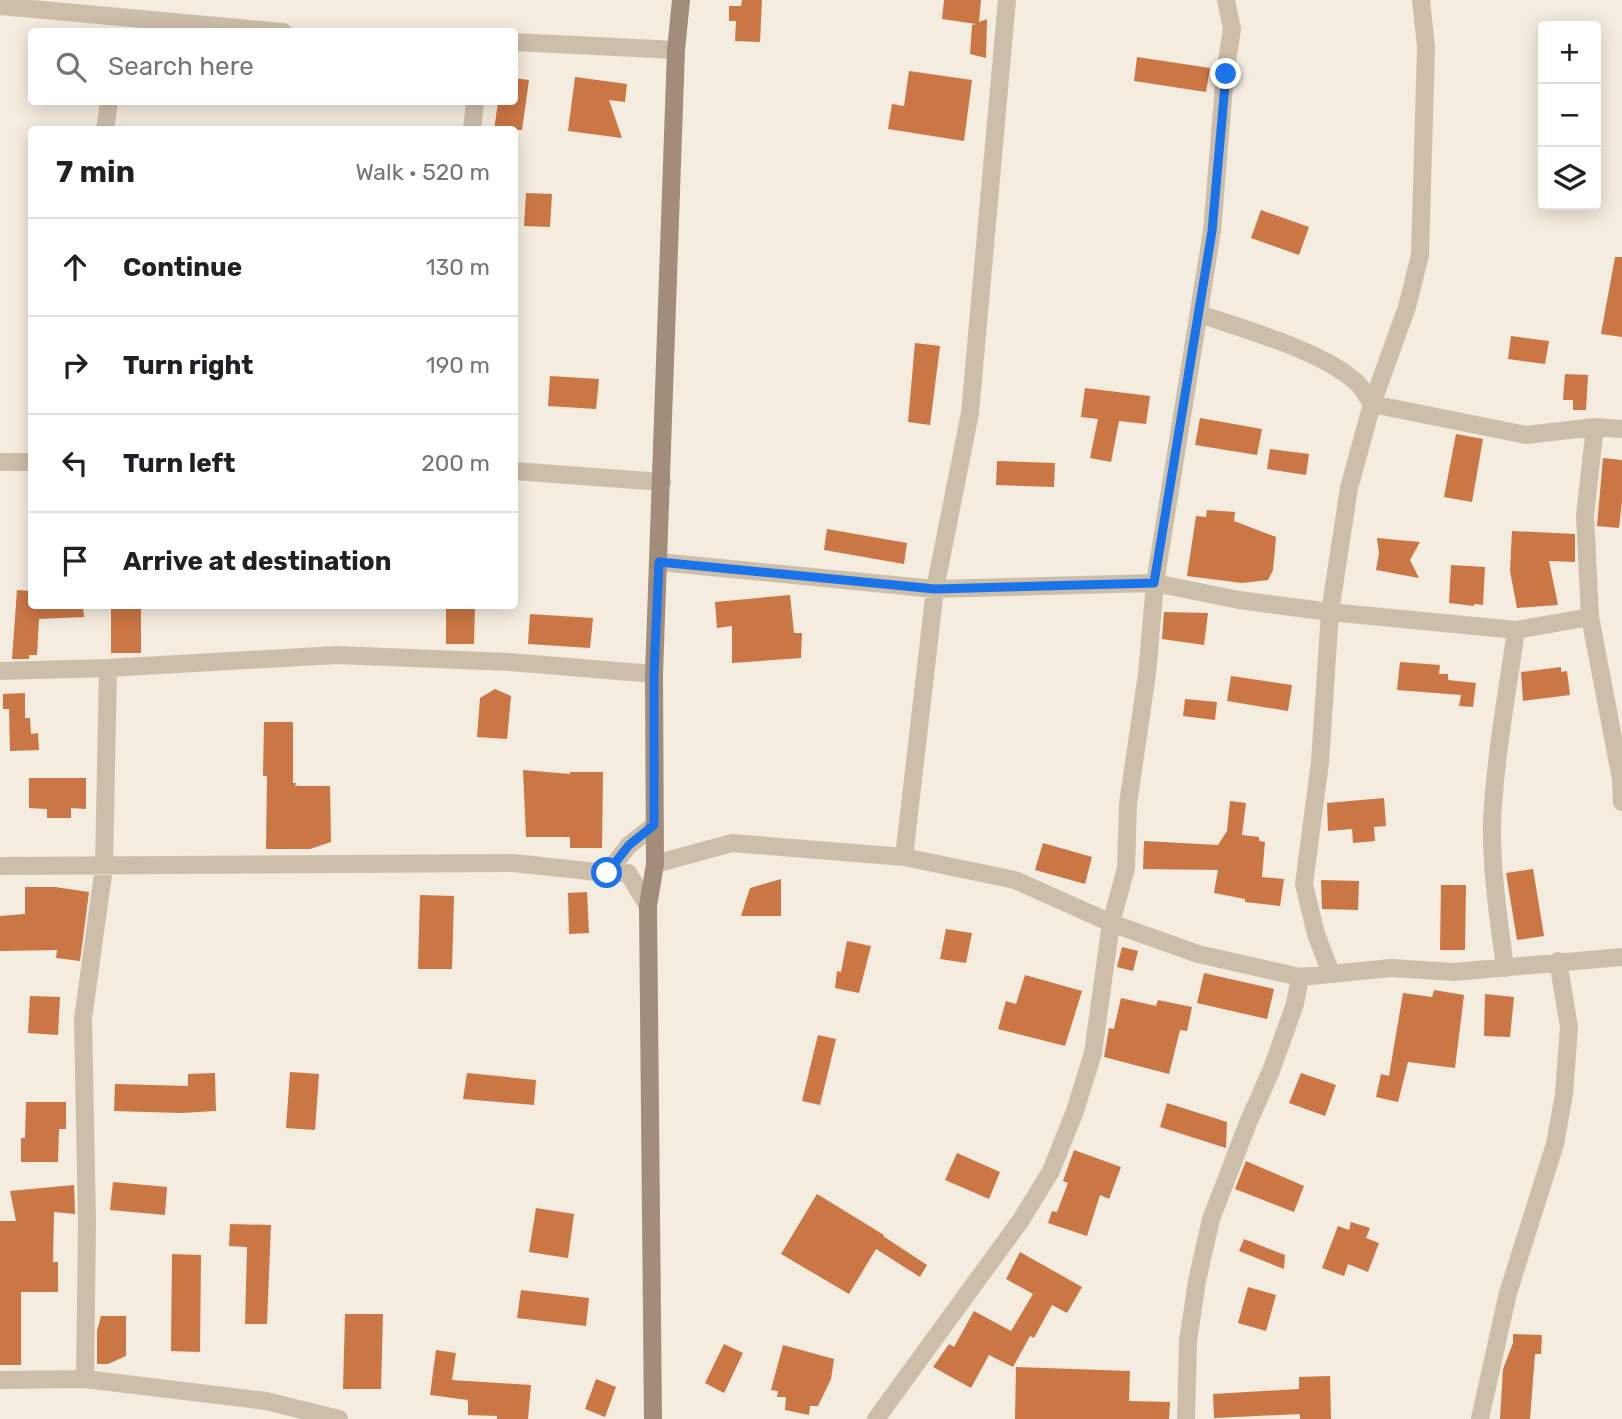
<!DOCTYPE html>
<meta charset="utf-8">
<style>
:root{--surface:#fff;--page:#f6f6f6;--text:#202124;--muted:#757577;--line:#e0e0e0}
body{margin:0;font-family:Rubik,sans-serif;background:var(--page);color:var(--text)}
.controls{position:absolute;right:21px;top:21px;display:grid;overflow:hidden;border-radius:7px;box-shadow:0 4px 18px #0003}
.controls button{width:63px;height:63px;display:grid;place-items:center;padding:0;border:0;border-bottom:2px solid var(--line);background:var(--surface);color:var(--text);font:35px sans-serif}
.stop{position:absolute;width:21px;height:21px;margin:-16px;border:5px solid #1a73e8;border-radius:50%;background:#fff}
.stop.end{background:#1a73e8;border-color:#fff;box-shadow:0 2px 7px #0008}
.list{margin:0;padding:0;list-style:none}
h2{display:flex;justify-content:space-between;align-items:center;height:91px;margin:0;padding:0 28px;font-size:30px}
h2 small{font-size:23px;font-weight:400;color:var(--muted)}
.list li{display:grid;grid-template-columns:46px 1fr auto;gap:21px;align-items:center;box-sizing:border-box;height:98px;padding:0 28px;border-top:2px solid var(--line)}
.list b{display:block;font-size:26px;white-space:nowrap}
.list em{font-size:23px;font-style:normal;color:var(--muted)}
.icon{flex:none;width:38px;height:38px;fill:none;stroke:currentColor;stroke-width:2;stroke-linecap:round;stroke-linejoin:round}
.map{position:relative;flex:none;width:1622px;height:1419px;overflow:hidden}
.search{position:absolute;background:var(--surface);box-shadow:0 4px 18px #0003;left:28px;top:28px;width:490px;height:77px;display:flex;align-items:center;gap:18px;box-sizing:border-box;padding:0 24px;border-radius:7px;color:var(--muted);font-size:26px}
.panel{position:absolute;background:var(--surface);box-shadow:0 4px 18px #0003;left:28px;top:126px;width:490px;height:483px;border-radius:7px}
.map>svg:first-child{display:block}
.building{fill:#cb7645}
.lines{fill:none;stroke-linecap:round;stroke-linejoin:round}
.minor{stroke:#cdbea9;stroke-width:18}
.secondary{stroke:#a18d7a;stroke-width:18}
.route{stroke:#1a73e8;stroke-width:9}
</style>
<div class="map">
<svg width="1622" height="1419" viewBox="0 0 1622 1419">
<rect width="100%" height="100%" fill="#f4ecde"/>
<path class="building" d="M742,0H762L760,42L735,41L736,21H729V6H741Z
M944,0H981L979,22L987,19L986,58L970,54L972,25L976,24L942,19Z
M1137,57L1210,68L1206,92L1134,81Z
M909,71L972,80L964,141L888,129L892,104L904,106Z
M575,77L627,84L625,102L609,100L622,138L568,131Z
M514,78L529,80L522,130H494L498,102H514Z
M526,193L552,194L550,227L524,226Z
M1261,210L1309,227L1299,255L1251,238Z
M1615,257H1622V337L1601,334Z
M1511,336L1549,341L1545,364L1508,359Z
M915,343L940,346L930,425L908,422Z
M1565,374L1588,375L1586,410H1573V400H1563Z
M550,376L599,379L596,409L548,406Z
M1085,388L1150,396L1146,424L1119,421L1111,462L1090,458L1098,419L1081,417Z
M1200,418L1262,429L1257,455L1195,445Z
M1456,434L1483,439L1472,502L1444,497Z
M1270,449L1309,454L1306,475L1267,469Z
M1603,458L1622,460V501L1619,528L1597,526Z
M997,461L1055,463L1054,487L996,485Z
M1207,510L1235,512L1234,521L1276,537L1273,570L1268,580L1242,583L1187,576L1196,516L1206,517Z
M827,529L907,543L904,564L824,550Z
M1512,531L1575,534V562L1549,561L1558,605L1517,608L1510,571Z
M1377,538L1420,542L1410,560L1419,578L1376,570L1379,553Z
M1451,565L1485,567L1483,605L1474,604V606L1449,603Z
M17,590L32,591V606H83L84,617L39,619L37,655H29V659H12Z
M790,595L794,633H802L801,658L732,663V626L717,628L715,602Z
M111,606H141V653H111Z
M446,606H475L474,644H446Z
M1164,612L1208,613L1204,645L1162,639Z
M530,614L593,618L590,648L528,644Z
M1400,662L1440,665L1439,674H1448V680L1476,683L1473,707L1459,706L1461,695L1397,690Z
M1561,667V672L1567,671L1570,695L1523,701L1521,672Z
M1231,676L1292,685L1288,711L1227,701Z
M495,689L511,696L507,739L477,737L480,698Z
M25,693V718H30L31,734L38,733L39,750L10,751L9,709H3V694Z
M1185,699L1217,702L1215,720L1183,716Z
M264,722H293V783H296L295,786H330L331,842L310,849H266L267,776H263Z
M523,770L570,774V772H603L602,848H570V837H526Z
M29,778H86V809L71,808V818H47V809L29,808Z
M1384,798L1386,826L1374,827L1375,841L1353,843L1352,829L1328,831L1327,803Z
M1230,801L1246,803L1242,835L1259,837V841L1265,842L1262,877L1284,879L1280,906L1245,902V899L1214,893L1218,870L1143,869L1144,841L1218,845L1227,831Z
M1043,843L1092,857L1085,884L1035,870Z
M1533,869L1544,936L1517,940L1506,873Z
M781,879V916H741L750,888Z
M1321,880L1359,881L1358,910L1322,909Z
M1441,885H1466L1465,950H1440Z
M25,887H55L89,892L80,961L56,958L57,950L0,951V916L25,914Z
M587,892L589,933L569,934L568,893Z
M420,895L454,896L452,969H418Z
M946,929L972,933L966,963L940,959Z
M847,941L871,946L859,993L835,988L837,971L841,972Z
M1122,947L1138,951L1133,971L1117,967Z
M1204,973L1274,989L1267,1019L1197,1003Z
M1025,975L1082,991L1065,1046L998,1029L1006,1001L1016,1004Z
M1434,990L1464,995L1455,1068L1408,1062L1398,1102L1376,1097L1381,1074L1389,1076L1403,993L1432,997Z
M1485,994L1514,997L1510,1037L1484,1036Z
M30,996L60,997L58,1035L28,1033Z
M1121,998L1156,1006L1158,1000L1192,1007L1187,1031L1180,1030L1169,1074L1104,1057L1109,1028L1114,1029Z
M818,1035L836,1039L820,1105L802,1101Z
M290,1072L319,1074L315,1130L286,1128Z
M215,1073L216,1111L181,1113L114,1111L115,1084L188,1086V1074Z
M467,1073L536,1080L534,1105L463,1099Z
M1301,1073L1336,1085L1325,1116L1289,1103Z
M26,1102H66V1129H59L58,1162H21V1138H25Z
M1167,1103L1227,1122L1226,1148L1160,1127Z
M1074,1150L1121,1167L1109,1199L1100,1195L1087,1236L1048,1223L1052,1211L1057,1212L1068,1183L1063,1181Z
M957,1153L1000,1172L989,1199L945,1180Z
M1246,1161L1304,1186L1294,1212L1235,1189Z
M113,1182L167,1187L165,1215L110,1210Z
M74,1185L75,1214L54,1212L53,1262H58V1292H21V1365H0V1221H16L10,1191Z
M817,1194L884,1235L883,1236L927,1265L920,1277L876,1249L849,1294L781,1254Z
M536,1208L574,1214L568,1258L529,1252Z
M1351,1222L1370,1228L1366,1238L1379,1243L1368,1272L1348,1264L1344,1276L1322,1268L1338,1226L1349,1230Z
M230,1224L271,1225L267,1324H245L247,1247L229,1246Z
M1244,1239L1285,1255L1284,1269L1239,1251Z
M1020,1252L1082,1287L1067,1313L1052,1305L1034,1338L1030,1336L1013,1367L989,1355L971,1388L933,1367L949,1344L954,1347L974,1311L1011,1331L1033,1294L1006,1279Z
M172,1254L201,1255L200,1352L171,1351Z
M1248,1287L1276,1295L1266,1331L1238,1323Z
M521,1290L589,1298L586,1326L517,1318Z
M345,1314H383L381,1389H343Z
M101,1316H126V1356L108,1364H97V1331Z
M1513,1334L1542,1335L1541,1354H1535L1530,1419H1500L1503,1369L1513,1343Z
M724,1344L743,1353L724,1393L705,1383Z
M783,1345L834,1359L831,1379L818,1406H810L809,1415L785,1410L786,1397H777L778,1391L771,1390Z
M436,1350L456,1353L452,1380L531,1385L528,1419H497V1416L468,1415V1400L430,1395Z
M1016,1367L1130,1371L1129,1401L1170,1402L1169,1419H1015Z
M1330,1376L1331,1419H1300V1414L1214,1418L1213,1394L1299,1389V1377Z
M596,1379L616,1387L605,1417L585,1409Z"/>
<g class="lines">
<path class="minor" d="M1421,0L1426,47L1420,255L1407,307L1372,404L1526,435L1595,427L1622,429
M0,6L283,32
M514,42L676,50
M105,130L109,102
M472,130L475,102
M1200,314C1245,330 1321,350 1356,382C1363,388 1367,397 1372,404L1349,488L1330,612L1320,762L1304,884L1316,934L1331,973
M1595,427L1585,515L1590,617L1621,779L1622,802
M0,462H32
M514,471L662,482
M659,562L935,589L1155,583L1239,600L1330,612L1516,630L1590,617
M0,671L108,668L337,655L510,662L654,674
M904,857L935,589L970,413L1007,0
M655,864L732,843L904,857L1015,880L1111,923L1198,954L1300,977L1295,1004L1271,1071L1248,1123L1211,1219L1197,1281L1188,1341L1186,1419
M0,866L513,863L607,873H628L648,906
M607,873L629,845L655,825
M1505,968C1499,920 1491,871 1492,822C1495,758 1507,694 1516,630
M1300,977L1391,968L1454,972L1622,957
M85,1379L87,1223L83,1019L104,867L108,668
M0,1380L85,1379L266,1401L339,1419
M876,1419L1021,1220L1051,1171L1075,1111L1093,1053L1111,923L1126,868L1128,804L1147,674L1155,583L1212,231L1225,74L1232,29L1226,0
M1480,1419L1508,1293L1555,1144L1564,1094L1569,1027L1558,961"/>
<path class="secondary" d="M653,1419L648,906L655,864L654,674L676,50L681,0"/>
</g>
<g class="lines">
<path class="route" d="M607,873L629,845L654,825V674L659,562L935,589L1154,583L1212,231L1226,74"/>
</g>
</svg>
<div class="controls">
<button>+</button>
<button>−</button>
<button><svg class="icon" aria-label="layers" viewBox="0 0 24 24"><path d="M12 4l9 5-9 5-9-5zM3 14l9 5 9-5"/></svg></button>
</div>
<div class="stop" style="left:607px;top:873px"></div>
<div class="stop end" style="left:1226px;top:74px"></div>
<div class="search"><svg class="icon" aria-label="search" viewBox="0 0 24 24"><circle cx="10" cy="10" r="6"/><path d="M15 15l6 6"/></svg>Search here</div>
<section class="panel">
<h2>7 min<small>Walk · 520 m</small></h2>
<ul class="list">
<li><svg class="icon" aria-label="ahead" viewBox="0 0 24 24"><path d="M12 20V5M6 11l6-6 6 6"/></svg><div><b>Continue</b></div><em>130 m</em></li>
<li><svg class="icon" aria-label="right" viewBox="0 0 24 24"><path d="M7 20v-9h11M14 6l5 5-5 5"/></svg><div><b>Turn right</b></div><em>190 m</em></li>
<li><svg class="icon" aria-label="left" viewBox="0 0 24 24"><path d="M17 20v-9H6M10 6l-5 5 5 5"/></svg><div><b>Turn left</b></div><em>200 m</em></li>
<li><svg class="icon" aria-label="arrive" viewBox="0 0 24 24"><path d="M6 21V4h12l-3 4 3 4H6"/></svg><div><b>Arrive at destination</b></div></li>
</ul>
</section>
</div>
